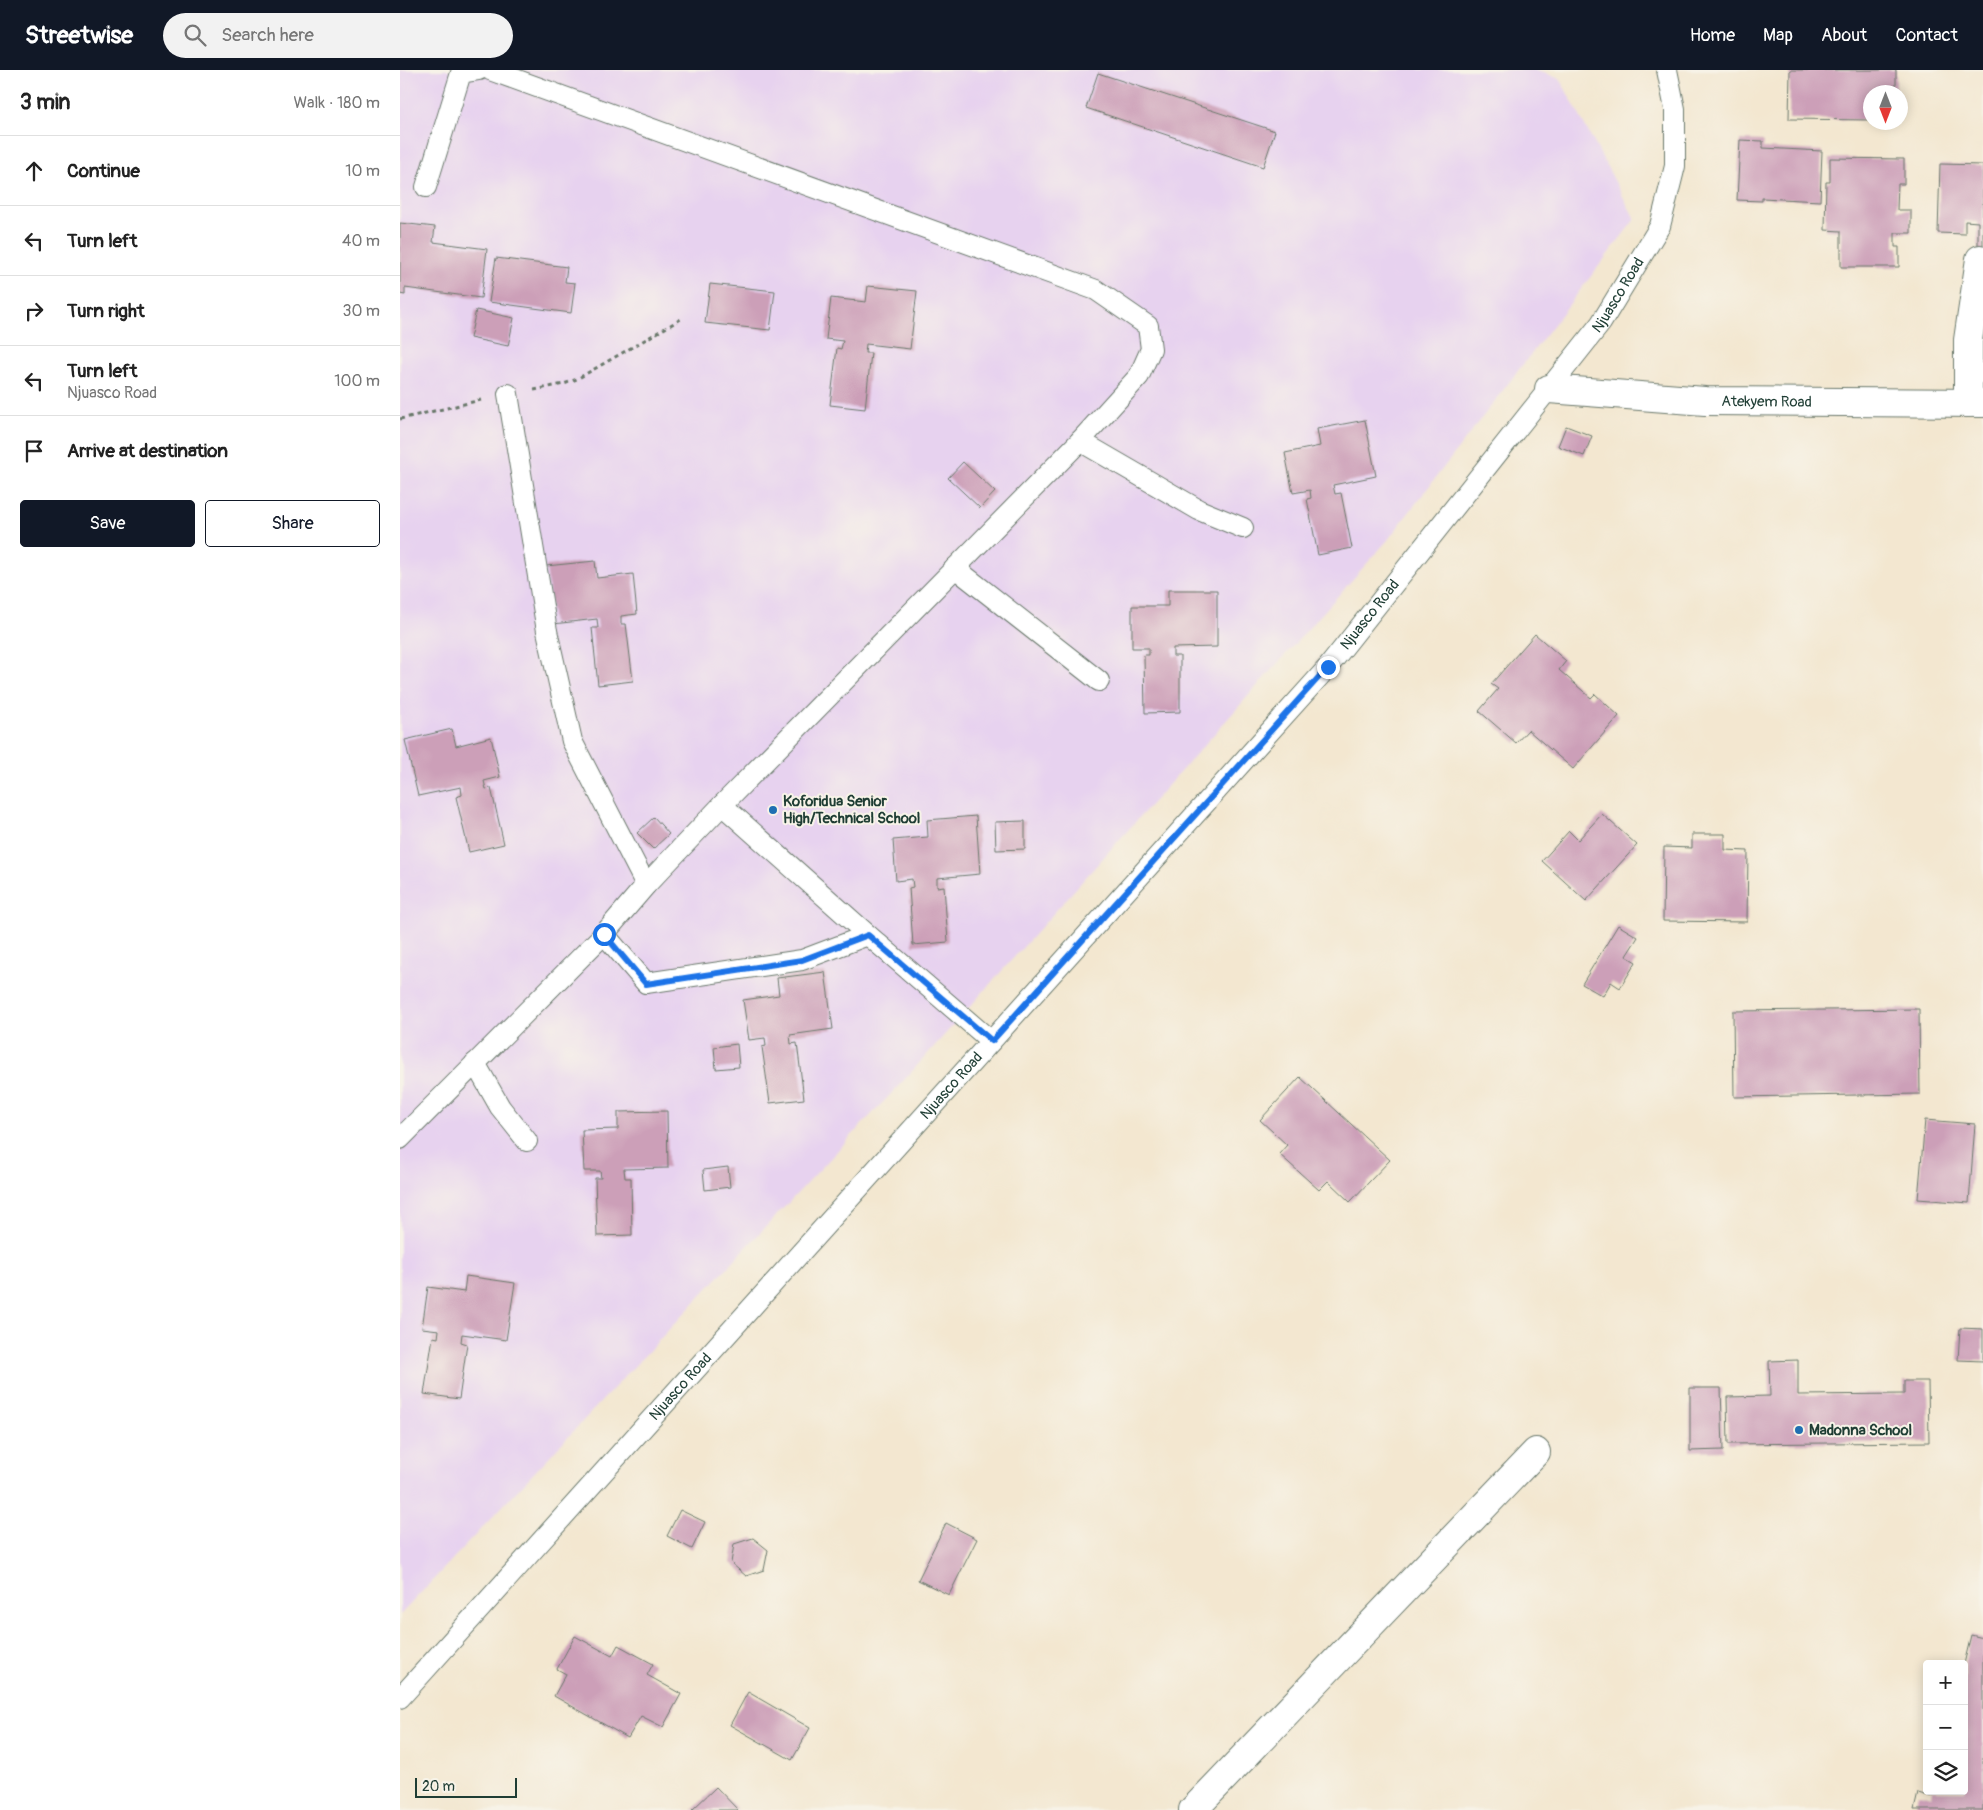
<!DOCTYPE html>
<meta charset="utf-8">
<style>
:root{--surface:#fff;--page:#f2f2f2;--text:#222;--muted:#767676;--line:#e0e0e0;--accent:#111827}
body{margin:0;font-family:Pangolin,sans-serif;background:var(--page);color:var(--text)}
.controls{position:absolute;right:15px;bottom:15px;display:grid;overflow:hidden;border-radius:5px;box-shadow:0 2px 12px #0003}
.controls button{width:45px;height:45px;display:grid;place-items:center;padding:0;border:0;border-bottom:1px solid var(--line);background:var(--surface);color:var(--text);font:25px sans-serif}
.compass{position:absolute;left:1463px;top:15px;width:45px;height:45px;border-radius:50%;background:var(--surface);box-shadow:0 2px 12px #0003;rotate:180deg}
.scale{position:absolute;left:15px;bottom:12px;width:102px;box-sizing:border-box;padding-left:5px;border:2px solid #1f3d34;border-top:0;font-size:14px;line-height:18px;white-space:nowrap;color:#1f3d34;-webkit-text-stroke:4px #f7f3e8;paint-order:stroke}
.stop{position:absolute;width:15px;height:15px;margin:-11px;border:4px solid #1a73e8;border-radius:50%;background:#fff}
.stop.end{background:#1a73e8;border-color:#fff;box-shadow:0 1px 5px #0008}
.list{margin:0;padding:0;list-style:none}
h2{display:flex;justify-content:space-between;align-items:center;height:65px;margin:0;padding:0 20px;font-size:21px}
h2 small{font-size:16px;font-weight:400;color:var(--muted)}
.list li{display:grid;grid-template-columns:32px 1fr auto;gap:15px;align-items:center;box-sizing:border-box;height:70px;padding:0 20px;border-top:1px solid var(--line)}
.list b{display:block;font-size:19px;white-space:nowrap}
.list p{margin:0;font-size:16px;white-space:nowrap;color:var(--muted)}
.list em{font-size:16px;font-style:normal;color:var(--muted)}
.actions{display:flex;gap:10px;padding:15px 20px}
.actions a{flex:1;padding:11px 0;border:1px solid var(--accent);border-radius:5px;text-align:center;font-size:18px;color:var(--accent)}
.actions .main{background:var(--accent);color:#fff}
.icon{flex:none;width:28px;height:28px;fill:none;stroke:currentColor;stroke-width:2;stroke-linecap:round;stroke-linejoin:round}
.map{position:relative;flex:none;width:1583px;height:1740px;overflow:hidden}
header{display:flex;align-items:center;gap:30px;box-sizing:border-box;height:70px;padding:0 25px;background:var(--accent);color:#fff}
header strong{font-size:24px}
nav{display:flex;gap:28px;margin-inline-start:auto;font-size:18px}
.search{width:350px;height:45px;background:var(--page);display:flex;align-items:center;gap:12px;box-sizing:border-box;padding:0 18px;border-radius:28px;color:var(--muted);font-size:19px}
main{display:flex}
aside{flex:1;background:var(--surface)}
.map>svg:first-child{display:block}
.built{fill:#e7d2ef}
.building{fill:#cc9fb8}
.lines{fill:none;stroke-linecap:round;stroke-linejoin:round}
.service-casing{stroke:#69786b;stroke-width:22}
.minor-casing{stroke:#69786b;stroke-width:30}
.path{stroke:#69786b;stroke-width:3;stroke-dasharray:4 4;stroke-linecap:butt}
.service{stroke:#fff;stroke-width:20}
.minor{stroke:#fff;stroke-width:28}
.route{stroke:#1a73e8;stroke-width:6}
.poi-dot{fill:#1f6fb2;stroke:#f7f3e8;stroke-width:2}
.labels{text-anchor:middle;stroke-width:4;stroke-linejoin:round;paint-order:stroke}
.street-label{font-size:15px;fill:#1f3d34;stroke:#f7f3e8}
.poi-label{font-size:15px;font-weight:bold;fill:#1f3d34;stroke:#f7f3e8;text-anchor:start}
</style>
<header>
<strong>Streetwise</strong>
<div class="search"><svg class="icon" aria-label="search" viewBox="0 0 24 24"><circle cx="10" cy="10" r="6"/><path d="M15 15l6 6"/></svg>Search here</div>
<nav><a>Home</a><a>Map</a><a>About</a><a>Contact</a></nav>
</header>
<main>
<aside>
<h2>3 min<small>Walk · 180 m</small></h2>
<ul class="list">
<li><svg class="icon" aria-label="ahead" viewBox="0 0 24 24"><path d="M12 20V5M6 11l6-6 6 6"/></svg><div><b>Continue</b></div><em>10 m</em></li>
<li><svg class="icon" aria-label="left" viewBox="0 0 24 24"><path d="M17 20v-9H6M10 6l-5 5 5 5"/></svg><div><b>Turn left</b></div><em>40 m</em></li>
<li><svg class="icon" aria-label="right" viewBox="0 0 24 24"><path d="M7 20v-9h11M14 6l5 5-5 5"/></svg><div><b>Turn right</b></div><em>30 m</em></li>
<li><svg class="icon" aria-label="left" viewBox="0 0 24 24"><path d="M17 20v-9H6M10 6l-5 5 5 5"/></svg><div><b>Turn left</b><p>Njuasco Road</p></div><em>100 m</em></li>
<li><svg class="icon" aria-label="arrive" viewBox="0 0 24 24"><path d="M6 21V4h12l-3 4 3 4H6"/></svg><div><b>Arrive at destination</b></div></li>
</ul>
<div class="actions"><a class="main">Save</a><a>Share</a></div>
</aside>
<div class="map">
<svg width="1583" height="1740" viewBox="0 0 1583 1740">
<rect width="100%" height="100%" fill="#f7f3e8"/>
<filter id="ink" filterUnits="userSpaceOnUse"><feTurbulence type="fractalNoise" baseFrequency=".02" numOctaves="2"/><feDisplacementMap in="SourceGraphic" scale="10" xChannelSelector="R" yChannelSelector="G"/><feConvolveMatrix kernelMatrix="1 2 1 2 8 2 1 2 1" color-interpolation-filters="sRGB"/></filter>
<filter id="wash" filterUnits="userSpaceOnUse"><feTurbulence type="fractalNoise" baseFrequency=".0096" numOctaves="4" result="noise"/><feDisplacementMap in="SourceGraphic" scale="20" xChannelSelector="R" yChannelSelector="G"/><feGaussianBlur stdDeviation="1.12" result="paint"/><feColorMatrix in="noise" values="0 0 0 0 0 0 0 0 0 0 0 0 0 0 0 0 0 1.4 0 .05"/><feComposite in="paint" operator="in"/></filter>
<g filter="url(#wash)">
<rect width="100%" height="100%" fill="#f3e7d0"/>
<path class="built" d="M0,0H1137L1160,9L1235,149L987,471L505,1009L0,1545Z"/>
<g id="blocks">
<path class="building" d="M1390,0H1496V22H1470V50L1389,49Z
M698,3L875,61L863,97L686,38Z
M1340,70L1363,71V78L1422,81L1420,131L1362,128V131L1337,130Z
M1430,88L1504,89V114H1498L1497,140H1511V163H1495V177H1499V197H1441V161L1425,160L1426,112H1430Z
M1540,94L1583,95V182H1578V152L1565,151V164L1538,163Z
M0,153L35,157L33,172L87,179L81,228L5,218V225L0,224Z
M96,188L167,197L165,212L175,213L171,243L89,232Z
M310,214L375,221L370,260L305,253Z
M468,216L517,221L510,279L466,274L465,283H471L465,339L430,335L437,278L441,279L443,271L426,269L431,228L466,232Z
M76,240L114,248L108,276L70,268Z
M965,350L976,406L933,415L935,424L941,423L952,478L918,485L907,429L911,428L910,420L893,423L885,383L920,376L917,359Z
M1166,356L1192,366L1184,386L1158,376Z
M563,392L595,422L580,438L548,408Z
M195,491L197,508L233,504L237,544L221,546V554H226L233,611L198,615L192,558H198L197,549L153,554L146,496Z
M768,520H817V577L773,578V586H780V642L745,643L744,585H749V578H732V536H768Z
M1135,564L1166,591L1159,600L1191,628L1195,624L1219,646L1173,699L1128,660L1116,673L1079,641L1098,619L1091,614Z
M52,659L56,676L91,667L100,707L84,711L86,719L91,718L104,774L69,782L56,727L62,725L61,717L18,726L5,670Z
M1202,744L1237,775L1186,831L1142,791L1169,761L1178,770Z
M576,746L580,804L537,808V817L544,816L548,872L513,875L509,818L513,817L512,809L496,811L493,770L528,767L527,750Z
M254,747L269,764L253,779L237,763Z
M625,751V779L596,780L595,752Z
M1292,764H1325V780L1348,781L1347,852L1263,851L1264,777L1292,778Z
M1218,855L1238,867L1226,886L1236,892L1220,918L1211,912L1203,926L1182,914Z
M425,902L433,959L390,965L391,974L397,973L404,1029L370,1033L362,977L366,976L365,968L349,970L343,930L379,925L377,908Z
M1519,939L1520,1024L1334,1027L1333,941Z
M337,974L339,997L316,999L314,977Z
M900,1007L990,1090L950,1132L928,1111L919,1120L879,1084L887,1075L860,1050Z
M267,1041L268,1098L224,1099L225,1108H231L232,1165L197,1166L195,1108H201L200,1101H184L182,1060L218,1059V1042Z
M1525,1050L1575,1054L1569,1133L1518,1129Z
M328,1097L330,1117L305,1120L303,1100Z
M66,1206L115,1213L106,1270L62,1264L61,1272L67,1274L59,1329L24,1324L33,1267L38,1268L39,1260L22,1258L28,1217L64,1222Z
M1560,1258L1583,1259V1291L1558,1290Z
M1398,1290V1325L1504,1324V1311H1528L1529,1372L1328,1374L1327,1327L1370,1326L1369,1291Z
M1290,1318H1321L1323,1380L1290,1381Z
M280,1440L305,1452L292,1479L267,1466Z
M546,1453L577,1469L549,1525L518,1510Z
M353,1468L368,1480L364,1500L346,1506L331,1493L334,1474Z
M1571,1565L1583,1568V1740H1514L1518,1723L1532,1727L1533,1721H1564V1594Z
M175,1566L212,1586L218,1575L253,1594L247,1605L281,1624L263,1657L241,1646L228,1668L154,1626L166,1604L157,1599Z
M348,1622L410,1658L392,1690L330,1655Z
M316,1717L338,1740H292Z"/>
</g>
</g>
<g filter="url(#ink)">
<use href="#blocks" fill-opacity="0" stroke="#69786b" stroke-width="1"/>
<g class="lines">
<g class="service-casing">
<g id="service">
<path d="M26,117L61,3L79,0"/>
<path d="M108,324L147,561L172,671L246,815"/>
<path d="M680,371L799,440L843,458"/>
<path d="M555,498L699,611"/>
<path d="M322,735L468,865L591,971"/>
<path d="M204,864L246,913L402,890L468,865"/>
<path d="M75,993L100,1037L127,1071"/>
<path d="M0,1069L204,864L246,815L322,735L680,371L739,306L751,279L748,256L696,220L90,0"/>
<path id="s1" d="M0,1628L928,597L1201,253L1260,156L1275,96V39L1267,0"/>
</g>
</g>
<g class="minor-casing">
<g id="minor">
<path id="s2" d="M1149,319L1305,331L1583,333"/>
<path d="M1568,333V270L1580,189"/>
<path d="M793,1740L1136,1382"/>
</g>
</g>
<path class="path" d="M134,320L164,314L177,309L281,249
M0,349L81,330"/>
<use href="#service" class="service"/>
<use href="#minor" class="minor"/>
</g>
</g>
<g class="lines" filter="url(#ink)">
<path class="route" d="M204,864L246,914L402,890L468,865L592,971L928,597"/>
</g>
<g class="poi-dot">
<circle cx="373" cy="740" r="5"/>
<circle cx="1399" cy="1360" r="5"/>
</g>
<g class="labels">
<g class="street-label">
<text dy="5" stroke="none"><textPath href="#s1" startOffset="1859">Njuasco Road</textPath></text>
<text dy="5" stroke="none"><textPath href="#s2" startOffset="218">Atekyem Road</textPath></text>
<text dy="5" stroke="none"><textPath href="#s1" startOffset="1454">Njuasco Road</textPath></text>
<text dy="5" stroke="none"><textPath href="#s1" startOffset="824">Njuasco Road</textPath></text>
<text dy="5" stroke="none"><textPath href="#s1" startOffset="419">Njuasco Road</textPath></text>
</g>
<g class="poi-label">
<text x="383" y="736">Koforidua Senior<tspan x="383" dy="17">High/Technical School</tspan></text>
<text x="1409" y="1365">Madonna School</text>
</g>
</g>
</svg>
<div class="controls">
<button>+</button>
<button>−</button>
<button><svg class="icon" aria-label="layers" viewBox="0 0 24 24"><path d="M12 4l9 5-9 5-9-5zM3 14l9 5 9-5"/></svg></button>
</div>
<svg class="compass" viewBox="-18 -18 36 36"><path d="M0-13l5 13h-10z" fill="#e53935"/><path d="M0 13l5-13h-10z" fill="#767676"/></svg>
<div class="scale">20 m</div>
<div class="stop" style="left:204px;top:864px"></div>
<div class="stop end" style="left:928px;top:597px"></div>
</div>
</main>
